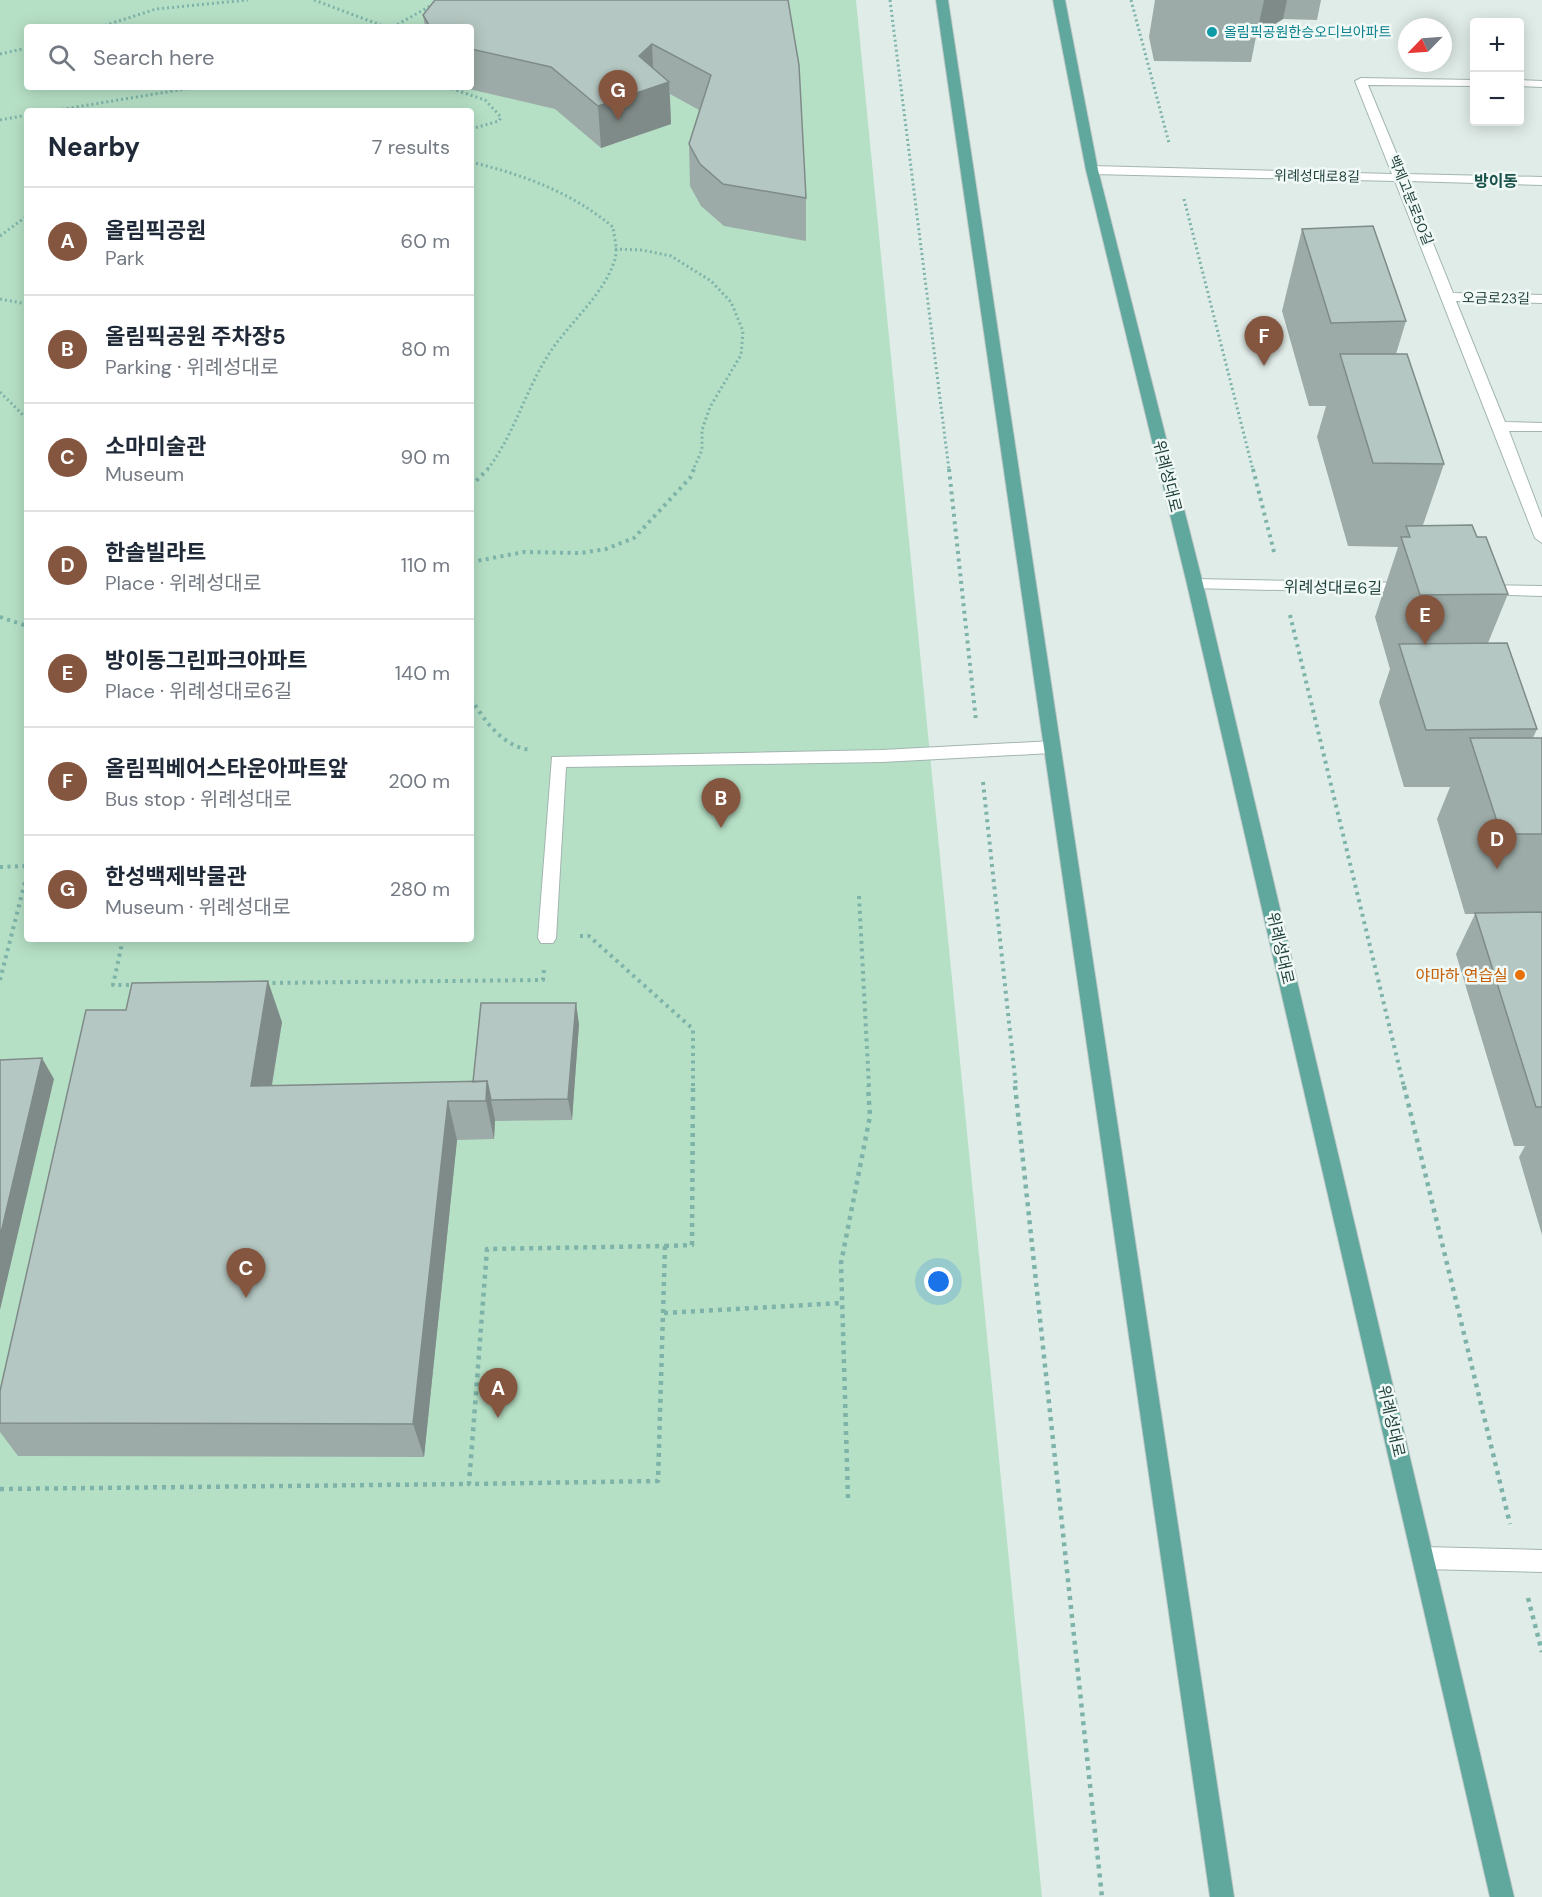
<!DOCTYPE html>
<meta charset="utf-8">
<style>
:root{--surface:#fff;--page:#f6f6f7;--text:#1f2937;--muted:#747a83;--line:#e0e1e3;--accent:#845640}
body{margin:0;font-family:"DM Sans","Noto Sans KR",sans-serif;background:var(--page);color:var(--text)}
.controls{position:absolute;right:18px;top:18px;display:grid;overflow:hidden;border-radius:6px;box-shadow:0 3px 15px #0003}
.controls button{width:54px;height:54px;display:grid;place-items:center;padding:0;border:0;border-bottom:2px solid var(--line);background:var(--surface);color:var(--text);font:30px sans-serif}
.compass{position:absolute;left:1398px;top:18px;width:54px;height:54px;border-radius:50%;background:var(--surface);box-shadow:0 3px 15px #0003;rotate:245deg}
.you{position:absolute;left:939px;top:1282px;width:21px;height:21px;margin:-15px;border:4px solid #fff;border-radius:50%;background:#1a73e8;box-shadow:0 0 0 9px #1a73e833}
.badge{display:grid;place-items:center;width:39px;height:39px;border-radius:50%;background:var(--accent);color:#fff;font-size:20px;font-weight:700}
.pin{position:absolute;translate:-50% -50px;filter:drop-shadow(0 2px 3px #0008)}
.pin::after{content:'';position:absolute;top:32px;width:21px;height:18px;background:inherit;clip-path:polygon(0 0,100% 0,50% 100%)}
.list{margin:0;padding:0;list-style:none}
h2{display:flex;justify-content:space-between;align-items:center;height:78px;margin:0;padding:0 24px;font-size:26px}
h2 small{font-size:20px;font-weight:400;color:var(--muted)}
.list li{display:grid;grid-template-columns:39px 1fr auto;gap:18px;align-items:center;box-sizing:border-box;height:108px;padding:0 24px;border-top:2px solid var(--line)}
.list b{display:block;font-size:22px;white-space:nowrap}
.list p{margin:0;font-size:20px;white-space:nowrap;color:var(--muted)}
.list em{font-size:20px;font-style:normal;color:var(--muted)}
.icon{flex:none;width:33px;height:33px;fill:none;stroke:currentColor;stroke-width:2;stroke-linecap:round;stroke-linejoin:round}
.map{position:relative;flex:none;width:1542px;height:1897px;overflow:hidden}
.search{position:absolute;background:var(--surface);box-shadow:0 3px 15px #0003;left:24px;top:24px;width:450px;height:66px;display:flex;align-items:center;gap:15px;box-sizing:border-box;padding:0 21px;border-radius:6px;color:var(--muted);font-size:22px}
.panel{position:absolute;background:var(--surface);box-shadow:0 3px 15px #0003;left:24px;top:108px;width:450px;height:834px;border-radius:6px}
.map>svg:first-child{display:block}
.green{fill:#b6e0c6;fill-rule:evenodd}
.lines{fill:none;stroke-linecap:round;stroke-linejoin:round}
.lane-casing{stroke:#a2b5b0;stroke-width:2}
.street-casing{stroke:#a2b5b0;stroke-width:2}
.primary-casing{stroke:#c0c9c8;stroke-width:2}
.path-far2{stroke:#7db3a9;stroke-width:3;stroke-dasharray:2 3;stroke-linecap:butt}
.path-far1{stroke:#7db3a9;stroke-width:4;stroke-dasharray:3 4.5;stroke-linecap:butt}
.path{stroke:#7db3a9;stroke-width:4.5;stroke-dasharray:4 5;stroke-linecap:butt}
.lane{fill:#fff;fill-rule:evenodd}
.street{fill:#fff;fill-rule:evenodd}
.primary{fill:#60a79d;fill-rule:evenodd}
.wall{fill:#9caba7}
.shaded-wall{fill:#7f8b88}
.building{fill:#b5c7c2;stroke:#7f8b88;stroke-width:1.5}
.culture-dot{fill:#0f9aa8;stroke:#f1f9f6;stroke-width:2}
.food-dot{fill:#e8710a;stroke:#f1f9f6;stroke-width:2}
.labels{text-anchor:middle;stroke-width:5;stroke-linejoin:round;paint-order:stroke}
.far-culture-label{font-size:14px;fill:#0d838f;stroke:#f1f9f6;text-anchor:start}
.far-street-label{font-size:14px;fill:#1f3f3a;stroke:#f1f9f6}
.far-quarter-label{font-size:16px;font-weight:bold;fill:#19534b;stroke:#f1f9f6}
.street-label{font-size:16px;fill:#1f3f3a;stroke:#f1f9f6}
.food-label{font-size:16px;fill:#c56008;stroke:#f1f9f6;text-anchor:end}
</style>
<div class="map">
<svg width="1542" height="1897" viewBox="0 0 1542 1897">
<rect width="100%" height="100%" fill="#e0ece8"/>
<path class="green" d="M0,0H856L1042,1897H0ZM27,27H471V87H27ZM27,111H471V939H27Z"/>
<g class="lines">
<g class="lane-casing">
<path id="lane" d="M1052,741L1060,747L1052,753L882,762L566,767L556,938L553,943H541L538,938L552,757L882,750Z"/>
</g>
<g class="street-casing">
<path id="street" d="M1361,78L1474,80V86L1368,85L1405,174L1542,177V185L1408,181L1453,293L1542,295V303L1456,301L1505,422L1542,423V431H1509L1542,518V543L1535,538L1395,181L1092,174L1086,170L1092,166L1392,174L1355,81Z
M1520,80L1542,81V87L1520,86Z
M1195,579L1408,583L1416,588L1408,593L1190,588L1187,584Z
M1484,585L1542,586V596L1479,594L1476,590L1479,586Z
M1424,1547L1542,1550V1572L1424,1569L1416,1566L1413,1558L1416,1550Z"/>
</g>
<g class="primary-casing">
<path id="primary" d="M936,0H948L1234,1897H1210Z
M1053,0H1065L1098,170L1203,584L1514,1897H1490L1187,584L1086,170Z"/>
</g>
<path class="path-far2" d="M314,0L386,27
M890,0L949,470
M1131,0L1169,143
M100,27L156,9L248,0
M393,27L441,0
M0,54L27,48
M447,87L485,100L501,117L499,121L471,129
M52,111L197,87
M0,120L27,115
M471,162C524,175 571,192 613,227C614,237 618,249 615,259C604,296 567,324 547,357C524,394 514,435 487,470
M1184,199L1253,470
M0,236L27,216
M615,249L642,250L671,256L711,281L731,302L743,331L741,355L710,407L702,430V450L693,470
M0,299L27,304
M0,392L27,419"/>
<path class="path-far1" d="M949,469L976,721
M1253,469L1275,556
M471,486L488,469
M471,562L524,552L581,553L606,549L634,538L690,478L694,469
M1290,615L1404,1087
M0,617L27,626
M471,699C485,721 502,746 530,750
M983,782L1016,1087
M0,867L27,866
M859,896L869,1087
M580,936H589L693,1029V1087
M123,939L113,985H135
M0,980L27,874
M265,983L543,980L544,969"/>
<path class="path" d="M1015,1086L1102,1897
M1404,1086L1510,1524
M665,1246L658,1481L469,1484L487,1249Z
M665,1246L692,1245L693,1086
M664,1313L841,1303
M0,1489L469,1484
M848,1498L841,1263L870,1116L868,1086
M1528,1598L1542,1652"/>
<use href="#lane" class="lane"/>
<use href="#street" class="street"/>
<use href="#primary" class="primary"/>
</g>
<path class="wall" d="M788,0L806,198V241L724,226L701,206L690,186L689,144L699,110L670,94L671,124L601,148L555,109L460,87H471V27H425L423,15Z
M1155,0H1321L1317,20L1283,19L1275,24L1274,28L1256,37L1251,62L1154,61L1149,37Z
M1302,229L1406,321L1396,354L1444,464L1423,525L1477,537L1508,594L1488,643L1537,729L1533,738H1542V1235L1519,1157L1525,1146H1514L1456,954L1475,914H1465L1437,819L1450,787H1404L1379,702L1390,669L1375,617L1398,547L1348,546L1317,437L1326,406H1309L1282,311Z
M282,1022L272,1086L473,1082L579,1024L572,1120L495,1121L494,1139L457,1140L424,1457L18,1456L0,1432V1391Z"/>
<path class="shaded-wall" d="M1264,0H1287L1283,19L1275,24L1274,28L1256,37Z
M652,44L654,86L669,82L671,124L601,148L598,106L639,56Z
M268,981L282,1022L265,1125L251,1086Z
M576,1003L579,1024L572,1120L568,1099Z
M42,1058L54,1079L0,1310V1237Z
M487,1081L495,1120L494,1139L486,1101Z
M448,1101L457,1140L424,1457L413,1424Z"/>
<path class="building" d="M435,0H788L799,65L806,198L723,184L700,164L689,144L711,75L652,44L639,56L669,82L598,106L551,67L471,49V27H430L423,15Z
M1373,226L1406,321L1331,323L1302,229Z
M1340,354H1407L1444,464L1373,463Z
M1472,525L1477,537H1486L1508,594L1420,595L1401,537H1410L1406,526Z
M1507,643L1537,729L1426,730L1399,644Z
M1470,738H1542V834H1501Z
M1542,912V1107H1536L1475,913Z
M268,981L251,1086L487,1081L486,1101H448L413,1424L0,1423V1391L86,1010H126L132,983Z
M481,1003H576L568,1099L491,1100L487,1081L473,1082Z
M42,1058L0,1237V1060Z"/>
<circle class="culture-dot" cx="1212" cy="32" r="6"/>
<circle class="food-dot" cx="1520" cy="975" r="6"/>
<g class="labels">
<g class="far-culture-label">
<text x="1224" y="37">올림픽공원한승오디브아파트</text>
</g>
<g class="far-street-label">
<text transform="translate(1317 176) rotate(1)" y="5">위례성대로8길</text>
<text transform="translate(1411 200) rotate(68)" y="5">백제고분로50길</text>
<text transform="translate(1496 298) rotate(1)" y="5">오금로23길</text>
</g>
<g class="far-quarter-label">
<text x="1496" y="187">방이동</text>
</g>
<g class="street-label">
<text transform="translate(1168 476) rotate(76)" y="6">위례성대로</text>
<text transform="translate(1333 587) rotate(1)" y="6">위례성대로6길</text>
<text transform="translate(1281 948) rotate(77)" y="6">위례성대로</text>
<text transform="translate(1392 1421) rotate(77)" y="6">위례성대로</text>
</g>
<g class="food-label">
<text x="1508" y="981">야마하 연습실</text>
</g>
</g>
</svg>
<div class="controls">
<button>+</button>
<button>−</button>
</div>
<svg class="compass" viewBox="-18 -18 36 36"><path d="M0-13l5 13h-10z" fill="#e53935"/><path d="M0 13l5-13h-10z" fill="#747a83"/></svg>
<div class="you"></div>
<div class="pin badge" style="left:498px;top:1418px">A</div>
<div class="pin badge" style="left:721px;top:828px">B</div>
<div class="pin badge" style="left:246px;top:1298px">C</div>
<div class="pin badge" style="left:1497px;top:869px">D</div>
<div class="pin badge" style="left:1425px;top:645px">E</div>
<div class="pin badge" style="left:1264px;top:366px">F</div>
<div class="pin badge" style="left:618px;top:120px">G</div>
<div class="search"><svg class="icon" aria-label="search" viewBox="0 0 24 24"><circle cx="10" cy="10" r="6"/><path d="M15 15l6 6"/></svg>Search here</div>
<section class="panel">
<h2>Nearby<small>7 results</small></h2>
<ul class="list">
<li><span class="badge">A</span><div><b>올림픽공원</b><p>Park</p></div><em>60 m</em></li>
<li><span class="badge">B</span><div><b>올림픽공원 주차장5</b><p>Parking · 위례성대로</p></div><em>80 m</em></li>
<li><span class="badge">C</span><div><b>소마미술관</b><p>Museum</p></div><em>90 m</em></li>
<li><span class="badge">D</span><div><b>한솔빌라트</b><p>Place · 위례성대로</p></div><em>110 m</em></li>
<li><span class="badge">E</span><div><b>방이동그린파크아파트</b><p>Place · 위례성대로6길</p></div><em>140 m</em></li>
<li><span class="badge">F</span><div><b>올림픽베어스타운아파트앞</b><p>Bus stop · 위례성대로</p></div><em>200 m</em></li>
<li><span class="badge">G</span><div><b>한성백제박물관</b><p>Museum · 위례성대로</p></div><em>280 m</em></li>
</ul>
</section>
</div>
